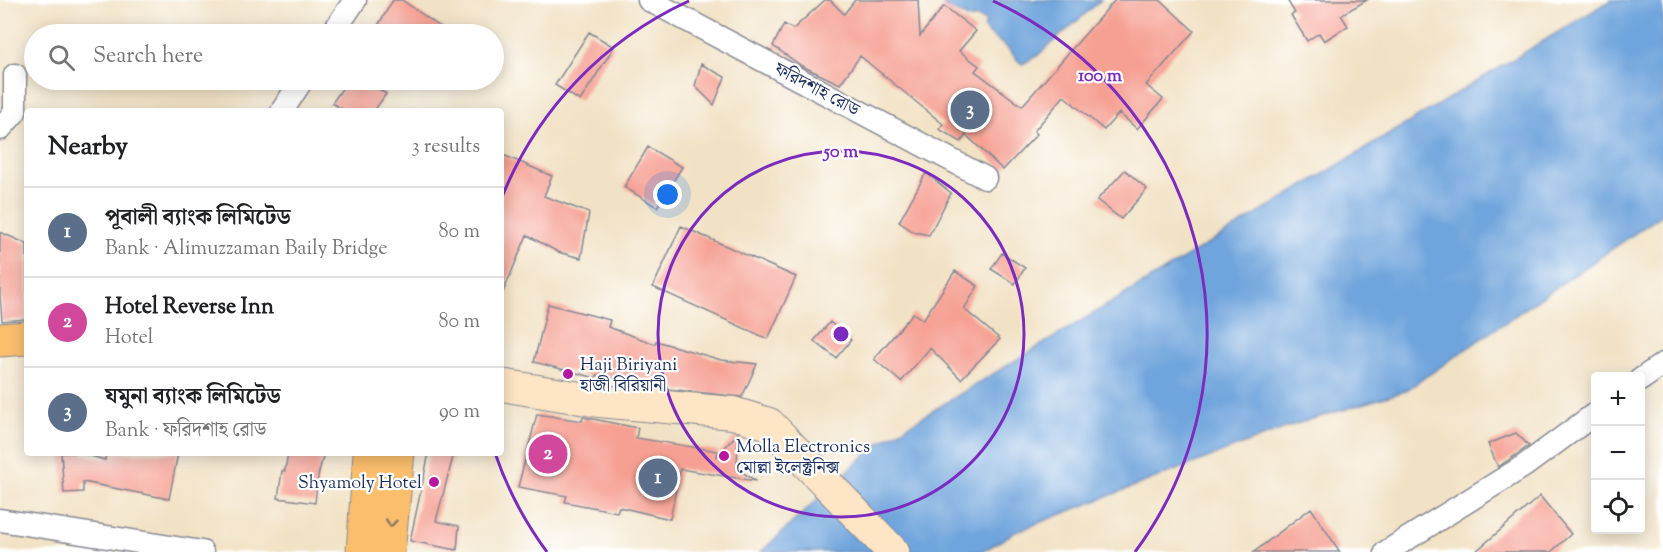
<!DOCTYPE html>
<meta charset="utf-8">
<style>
:root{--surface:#fff;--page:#f2f2f2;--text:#202124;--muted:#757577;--line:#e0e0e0;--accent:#d93025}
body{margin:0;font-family:"Sorts Mill Goudy","Noto Serif Bengali",serif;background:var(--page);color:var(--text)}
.controls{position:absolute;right:18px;bottom:18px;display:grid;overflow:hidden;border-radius:6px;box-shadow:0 3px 15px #0003}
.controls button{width:54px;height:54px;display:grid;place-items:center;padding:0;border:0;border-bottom:2px solid var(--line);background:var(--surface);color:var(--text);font:30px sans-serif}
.you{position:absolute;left:668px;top:195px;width:21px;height:21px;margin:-15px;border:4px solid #fff;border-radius:50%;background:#1a73e8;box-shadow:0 0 0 9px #1a73e833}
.badge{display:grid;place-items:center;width:39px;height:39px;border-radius:50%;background:var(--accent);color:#fff;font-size:20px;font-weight:700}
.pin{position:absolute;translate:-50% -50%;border:3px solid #fff;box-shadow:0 2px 6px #0006}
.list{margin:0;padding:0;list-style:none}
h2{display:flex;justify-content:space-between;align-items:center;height:78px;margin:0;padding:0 24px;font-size:26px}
h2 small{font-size:20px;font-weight:400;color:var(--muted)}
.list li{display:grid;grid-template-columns:39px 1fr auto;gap:18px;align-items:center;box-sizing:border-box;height:90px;padding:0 24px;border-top:2px solid var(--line)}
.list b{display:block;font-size:22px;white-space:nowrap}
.list p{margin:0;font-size:20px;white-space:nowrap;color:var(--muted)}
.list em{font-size:20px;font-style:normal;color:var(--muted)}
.icon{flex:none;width:33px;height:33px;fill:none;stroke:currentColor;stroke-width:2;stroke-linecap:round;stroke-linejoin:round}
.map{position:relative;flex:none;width:1663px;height:552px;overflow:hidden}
.search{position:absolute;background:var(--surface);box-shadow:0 3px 15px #0003;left:24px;top:24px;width:480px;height:66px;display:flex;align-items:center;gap:15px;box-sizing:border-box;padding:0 21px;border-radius:33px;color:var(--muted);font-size:22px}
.panel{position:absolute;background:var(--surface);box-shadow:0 3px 15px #0003;left:24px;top:108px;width:480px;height:348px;border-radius:6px}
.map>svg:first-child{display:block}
.water{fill:#6fa4dc;stroke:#456a9d;stroke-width:1.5}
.building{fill:#f6a093}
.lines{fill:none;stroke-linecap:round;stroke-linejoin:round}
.minor-casing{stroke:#868892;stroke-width:25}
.secondary-casing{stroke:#868892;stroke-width:34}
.trunk-casing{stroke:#868892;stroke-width:35}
.minor{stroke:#fff;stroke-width:22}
.secondary{stroke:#fde5c5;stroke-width:32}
.trunk{stroke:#fabe6d;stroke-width:33}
.oneway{stroke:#8a7666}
.ring{fill:none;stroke:#7b2cbf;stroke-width:3}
.poi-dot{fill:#b5179e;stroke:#fff;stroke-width:2}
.labels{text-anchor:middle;stroke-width:4.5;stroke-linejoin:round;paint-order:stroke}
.street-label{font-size:18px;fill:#1b2f5e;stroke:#fff}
.poi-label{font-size:18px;fill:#1b2f5e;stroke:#fff;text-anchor:start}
.centre{fill:#7b2cbf;stroke:#fff;stroke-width:3}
.ring-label{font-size:18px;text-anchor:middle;font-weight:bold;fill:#7b2cbf;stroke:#fff;stroke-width:4.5;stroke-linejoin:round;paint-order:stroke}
</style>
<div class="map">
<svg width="1663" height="552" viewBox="0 0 1663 552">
<rect width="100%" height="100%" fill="#fff"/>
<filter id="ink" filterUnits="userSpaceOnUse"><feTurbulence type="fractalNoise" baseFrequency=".0167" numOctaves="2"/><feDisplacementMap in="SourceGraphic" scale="12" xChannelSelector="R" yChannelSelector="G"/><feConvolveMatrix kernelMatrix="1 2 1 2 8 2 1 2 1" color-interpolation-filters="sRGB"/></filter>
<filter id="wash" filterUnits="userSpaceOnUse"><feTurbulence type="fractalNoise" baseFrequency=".008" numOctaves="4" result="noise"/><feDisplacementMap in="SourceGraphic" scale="24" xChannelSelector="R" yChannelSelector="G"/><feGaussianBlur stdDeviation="1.35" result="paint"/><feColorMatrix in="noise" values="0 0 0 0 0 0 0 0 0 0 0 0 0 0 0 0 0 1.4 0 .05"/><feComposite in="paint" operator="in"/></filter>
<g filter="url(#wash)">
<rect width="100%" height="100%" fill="#f2e2c5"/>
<path class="water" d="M940,0H1101L1037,56L1022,64C1015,59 1011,50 1004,45C997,40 991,36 984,29L986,21L977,17L970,19L944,6Z
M1611,0H1663V214L1405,391L1296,424L1015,532L982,552H761L876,445Z"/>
<g id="blocks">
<path class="building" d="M393,0H402L450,34H373Z
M825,0H830L844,14L855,0H918L920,36L944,6L976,31L959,51L979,66L975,71L1022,106L1115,0H1160L1194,31L1146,85L1163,99L1137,129L1119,113L1104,130L1064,96L1034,131L1037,134L1003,170L966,135L961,142L939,129L943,124L860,56L840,84L802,66L773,46L784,24L793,29Z
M1287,0H1367L1341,15L1348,26L1324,41L1319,33L1307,41L1291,15L1295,13Z
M589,32L614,47L580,101L555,85Z
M701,64L725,77L714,105L695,86Z
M348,80H365L386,94L374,111H345L332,103Z
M648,147L682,167L657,207L624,187Z
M501,154L552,176L544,196L589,213L581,258L558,252L527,235L501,297Z
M1125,170L1147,189L1121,219L1097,200Z
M926,173L951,193L929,235L914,232L899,222Z
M681,226L796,277L768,339L653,287Z
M0,232L27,244V319L2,321L0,295Z
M1002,253L1025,268L1015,284L991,269Z
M955,271L978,286L964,309L1000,339L961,379L930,348L901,382L874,359L913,313L923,320Z
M548,304L610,320L608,327L655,344L656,341L721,360L757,364L742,397L667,389L632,379L631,381L597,375L596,378L534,362Z
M830,322L851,340L836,358L814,341Z
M537,414L582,421L583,417L638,428L636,438L718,451L717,456L738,433L737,469L756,481L680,469L670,519L619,507L617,512L565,502L567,496L518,487Z
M1516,433L1529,446L1498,467L1488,444Z
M61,453H80L105,460L106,453H178L169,499L83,482V492L64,493Z
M288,453H324L318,476L315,503L278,498L282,471H285Z
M429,453H454L436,521L459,526L457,550L410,541Z
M1540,496L1571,534L1551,552H1475Z
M1311,508L1340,552H1254Z"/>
</g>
</g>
<g filter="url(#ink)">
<use href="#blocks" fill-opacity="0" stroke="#868892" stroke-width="1.5"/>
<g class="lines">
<g class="minor-casing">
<path id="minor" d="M649,0L985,178
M332,34L355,0
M282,111L302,80
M0,129L15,112V75
M1640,380L1663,364
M0,520L202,552
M1386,552L1524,466L1596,413"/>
</g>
<g class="secondary-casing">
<path id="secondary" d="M501,385L599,401L733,413L769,424L893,552"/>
</g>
<g class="trunk-casing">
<path id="trunk" d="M0,340L27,338
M363,552L370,453
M388,552L398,453"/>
</g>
<use href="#minor" class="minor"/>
<use href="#secondary" class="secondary"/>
<use href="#trunk" class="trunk"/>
</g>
<defs><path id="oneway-chevron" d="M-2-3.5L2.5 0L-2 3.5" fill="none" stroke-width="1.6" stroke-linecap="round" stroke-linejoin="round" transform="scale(1.5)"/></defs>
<use class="oneway" href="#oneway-chevron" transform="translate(391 523) rotate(96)"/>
</g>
<g class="ring">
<circle cx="841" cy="334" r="183"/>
<path d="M547 552A366 366 0 0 1 495 453M502 197A366 366 0 0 1 689 1M993 1A366 366 0 0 1 1135 552"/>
</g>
<g class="poi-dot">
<circle cx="568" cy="374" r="6"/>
<circle cx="724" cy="456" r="6"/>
<circle cx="434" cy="482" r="6"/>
</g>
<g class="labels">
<g class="street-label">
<text transform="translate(817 89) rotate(28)" y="6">ফরিদশাহ রোড</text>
</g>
<g class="poi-label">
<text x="580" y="370">Haji Biriyani<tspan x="580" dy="21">হাজী বিরিয়ানী</tspan></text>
<text x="736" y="452">Molla Electronics<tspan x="736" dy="21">মোল্লা ইলেক্ট্রনিক্স</tspan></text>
<text x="422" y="488" text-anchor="end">Shyamoly Hotel</text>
</g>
</g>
<circle cx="841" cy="334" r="9" class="centre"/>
<g class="ring-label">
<text x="1100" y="81">100 m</text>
<text x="841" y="157">50 m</text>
</g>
</svg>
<div class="controls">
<button>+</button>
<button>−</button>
<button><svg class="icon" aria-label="locate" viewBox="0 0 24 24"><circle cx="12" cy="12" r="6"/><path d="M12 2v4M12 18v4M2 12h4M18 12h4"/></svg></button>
</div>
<div class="you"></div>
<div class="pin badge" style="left:658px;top:478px;background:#5c6f8a">1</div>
<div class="pin badge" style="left:548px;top:454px;background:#d1479c">2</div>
<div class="pin badge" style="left:970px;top:110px;background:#5c6f8a">3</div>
<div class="search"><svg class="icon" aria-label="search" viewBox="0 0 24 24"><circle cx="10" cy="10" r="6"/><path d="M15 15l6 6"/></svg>Search here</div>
<section class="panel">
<h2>Nearby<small>3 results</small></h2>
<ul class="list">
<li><span class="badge" style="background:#5c6f8a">1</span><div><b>পূবালী ব্যাংক লিমিটেড</b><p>Bank · Alimuzzaman Baily Bridge</p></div><em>80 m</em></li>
<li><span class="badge" style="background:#d1479c">2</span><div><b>Hotel Reverse Inn</b><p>Hotel</p></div><em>80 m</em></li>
<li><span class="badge" style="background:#5c6f8a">3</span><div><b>যমুনা ব্যাংক লিমিটেড</b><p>Bank · ফরিদশাহ রোড</p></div><em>90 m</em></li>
</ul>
</section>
</div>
